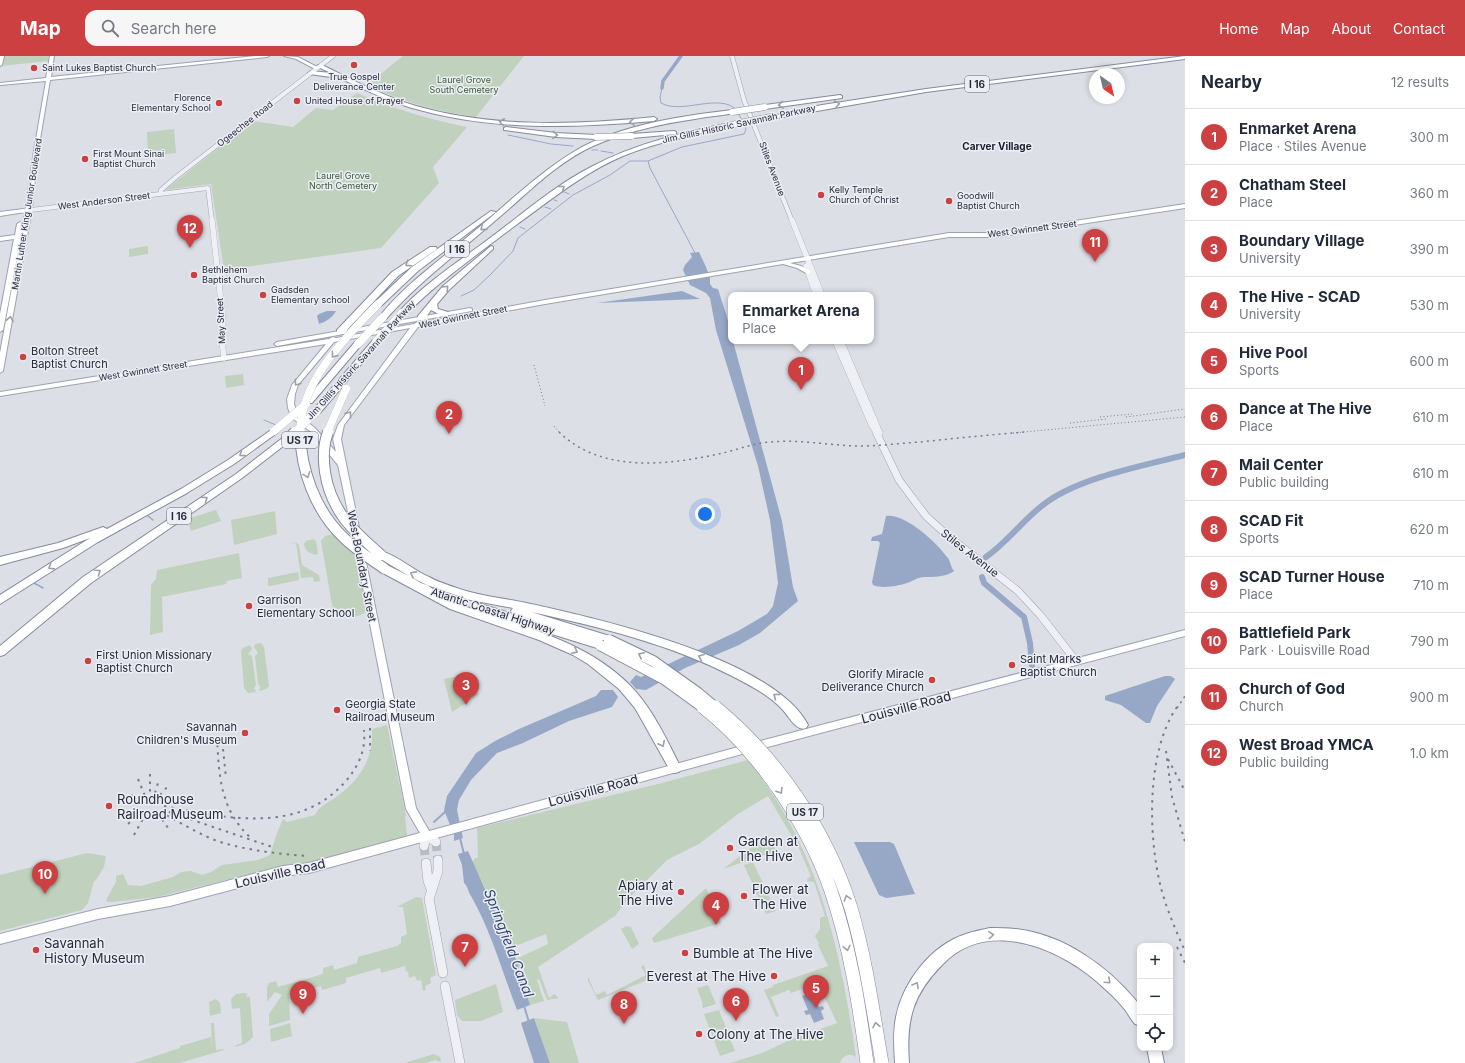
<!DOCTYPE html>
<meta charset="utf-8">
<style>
:root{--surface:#fff;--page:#f6f6f7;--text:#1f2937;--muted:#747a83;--line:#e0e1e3;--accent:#cd4042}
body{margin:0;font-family:Inter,sans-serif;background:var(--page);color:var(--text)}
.controls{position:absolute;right:12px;bottom:12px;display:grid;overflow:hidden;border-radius:8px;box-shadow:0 2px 6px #0003}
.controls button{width:36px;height:36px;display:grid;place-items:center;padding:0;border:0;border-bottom:1px solid var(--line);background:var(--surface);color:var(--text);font:20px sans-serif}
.compass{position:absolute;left:1089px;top:12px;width:36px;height:36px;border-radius:50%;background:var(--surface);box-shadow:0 2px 6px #0003;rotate:146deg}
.you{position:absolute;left:705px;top:458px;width:14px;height:14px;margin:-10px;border:3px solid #fff;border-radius:50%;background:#1a73e8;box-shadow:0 0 0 6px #1a73e833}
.badge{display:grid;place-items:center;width:26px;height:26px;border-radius:50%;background:var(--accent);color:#fff;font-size:13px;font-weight:700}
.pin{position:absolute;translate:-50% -33px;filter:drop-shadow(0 1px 2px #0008)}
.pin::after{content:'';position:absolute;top:21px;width:14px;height:12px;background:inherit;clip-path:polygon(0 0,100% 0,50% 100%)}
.popup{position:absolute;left:728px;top:236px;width:146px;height:52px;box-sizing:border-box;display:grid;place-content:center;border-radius:8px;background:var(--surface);filter:drop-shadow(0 1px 3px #0005);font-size:13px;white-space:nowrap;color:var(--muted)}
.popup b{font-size:15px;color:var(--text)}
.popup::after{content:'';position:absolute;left:50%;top:100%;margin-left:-8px;border:8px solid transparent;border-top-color:var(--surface)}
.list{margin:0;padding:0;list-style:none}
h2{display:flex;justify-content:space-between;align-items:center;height:52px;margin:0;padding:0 16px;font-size:17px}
h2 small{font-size:13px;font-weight:400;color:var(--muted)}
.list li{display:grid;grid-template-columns:26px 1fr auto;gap:12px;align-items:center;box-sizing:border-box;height:56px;padding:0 16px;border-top:1px solid var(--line)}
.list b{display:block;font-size:15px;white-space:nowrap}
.list p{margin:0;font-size:13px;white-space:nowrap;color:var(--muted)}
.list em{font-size:13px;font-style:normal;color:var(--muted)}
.icon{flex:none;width:22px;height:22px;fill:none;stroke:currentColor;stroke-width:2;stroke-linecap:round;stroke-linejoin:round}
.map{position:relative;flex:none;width:1185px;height:1007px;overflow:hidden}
header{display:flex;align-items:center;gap:24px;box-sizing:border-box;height:56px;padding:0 20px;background:var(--accent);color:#fff}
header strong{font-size:19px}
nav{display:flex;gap:22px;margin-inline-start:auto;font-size:14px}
.search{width:280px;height:36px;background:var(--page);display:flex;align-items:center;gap:10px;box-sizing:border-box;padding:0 14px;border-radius:12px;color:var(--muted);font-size:15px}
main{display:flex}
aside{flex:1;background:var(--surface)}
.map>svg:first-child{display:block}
.green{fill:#c0d1be}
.water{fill:#97a8c7}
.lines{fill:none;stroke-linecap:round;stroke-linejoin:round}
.stream-far2{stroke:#97a8c7;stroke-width:1}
.stream-far1{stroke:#97a8c7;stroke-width:1.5}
.stream{stroke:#97a8c7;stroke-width:2}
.canal-far1{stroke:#97a8c7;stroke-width:3.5}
.canal{stroke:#97a8c7;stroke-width:6}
.minor-tunnel{stroke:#b8bbc5;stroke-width:9;stroke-dasharray:9 4.5;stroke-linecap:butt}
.minor-far3-casing{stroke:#a2a5b1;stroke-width:5}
.minor-far2-casing{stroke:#a2a5b1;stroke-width:6}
.minor-far1-casing{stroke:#a2a5b1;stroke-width:8}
.minor-casing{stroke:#a2a5b1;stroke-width:10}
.major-casing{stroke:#9ca2b2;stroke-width:2}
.highway-casing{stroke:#848b9d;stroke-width:2}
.minor-far3{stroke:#eff0f5;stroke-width:4}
.minor-far2{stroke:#eff0f5;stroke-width:5.5}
.minor-far1{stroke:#eff0f5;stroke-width:7}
.minor{stroke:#eff0f5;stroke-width:9}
.major{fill:#fff;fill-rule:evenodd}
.highway{fill:#fff;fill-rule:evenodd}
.rail-far2{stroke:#767c90;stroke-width:1;stroke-dasharray:1 2.5;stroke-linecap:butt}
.rail-far1{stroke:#767c90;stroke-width:1.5;stroke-dasharray:2 4;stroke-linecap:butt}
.rail{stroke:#767c90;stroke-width:2;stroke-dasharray:2.5 5;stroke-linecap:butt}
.highway-bridge-far3-casing{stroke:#848b9d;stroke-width:7;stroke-linecap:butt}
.highway-bridge-far2-casing{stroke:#848b9d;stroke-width:8;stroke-linecap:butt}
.highway-bridge-far1-casing{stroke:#848b9d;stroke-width:12;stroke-linecap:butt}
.highway-bridge-casing{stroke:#848b9d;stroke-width:14;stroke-linecap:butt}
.highway-bridge-far3{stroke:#fff;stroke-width:6}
.highway-bridge-far2{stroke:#fff;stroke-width:8}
.highway-bridge-far1{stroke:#fff;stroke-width:10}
.highway-bridge{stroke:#fff;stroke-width:13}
.oneway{stroke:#9da0a8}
.poi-dot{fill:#cd4042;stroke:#eceef4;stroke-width:1.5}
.labels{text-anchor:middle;stroke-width:3;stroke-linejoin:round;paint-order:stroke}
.far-poi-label{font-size:9px;fill:#262b3d;stroke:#eceef4;text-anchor:start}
.far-park-label{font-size:9px;fill:#365934;stroke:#eceef4}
.far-street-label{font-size:9px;fill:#262b3d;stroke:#eceef4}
.shield{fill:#eceef4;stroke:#616674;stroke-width:1}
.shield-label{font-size:10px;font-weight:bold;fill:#262b3d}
.far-neighbourhood-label{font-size:10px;font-weight:bold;fill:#191d2e;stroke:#eceef4}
.poi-label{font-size:11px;fill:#262b3d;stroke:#eceef4;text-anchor:start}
.street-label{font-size:11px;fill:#262b3d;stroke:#eceef4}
.near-street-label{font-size:13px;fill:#262b3d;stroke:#eceef4}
.near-poi-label{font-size:13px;fill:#262b3d;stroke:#eceef4;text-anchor:start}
.near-water-label{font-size:14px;font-style:italic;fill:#314571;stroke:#eceef4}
</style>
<header>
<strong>Map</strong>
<div class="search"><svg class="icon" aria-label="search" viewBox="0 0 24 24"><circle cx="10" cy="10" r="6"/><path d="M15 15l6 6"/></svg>Search here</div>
<nav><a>Home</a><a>Map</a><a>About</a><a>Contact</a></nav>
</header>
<main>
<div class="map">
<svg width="1185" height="1007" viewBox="0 0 1185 1007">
<rect width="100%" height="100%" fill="#dddfe7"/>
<path class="green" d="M3,0H49L48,5L1,10Z
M403,0H524L476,61C435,55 404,46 367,29Z
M357,37C393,53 429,63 467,71L433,111L439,127L381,192L224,214L211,128L165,134L253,65L293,71L316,52L333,54Z
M174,73L176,97L148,100L147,76Z
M148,190V198L129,201V193Z
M243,318L244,329L226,332L225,320Z
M216,454L221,465L191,475L187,463Z
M275,455L277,478L234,489L231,464Z
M334,478L358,501L367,551V555C361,562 338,564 334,560L321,485L325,480Z
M313,483L316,485L318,497L316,499C309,497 305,495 304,488L306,485Z
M296,486L299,489L302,509L319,519L320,525L314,526L313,521L301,522L296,487L290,488Z
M239,497L242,522L227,525L226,528L162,541L163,576L150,579L151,529L156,523L157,514Z
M298,516L299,524L270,530L268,529V522Z
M261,587L264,591L269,630L266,633L259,635L260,630L258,628L255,600L258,597L254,591L255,588Z
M250,589L252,593L248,598L252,600L256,629L254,632L256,636L248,637L244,632L241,595L243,592Z
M472,617L478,639L452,656L444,623Z
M387,669L406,759L405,761L407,779L404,781L316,805L286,809L157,841L112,846H108L106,844L116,826V820L123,818L128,829L141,830L173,821L181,816L191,815L202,819L211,816L222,809L258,804L270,799L277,777L283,763L287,766L315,759C319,750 328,747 336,741C360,724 374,702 372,673Z
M748,704C819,793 840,891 856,1001C849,997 843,999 840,1007H730L762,997L792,983L837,967L818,927L791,937L789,934L771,941L779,960L776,961L764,934L773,931V929L828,910L818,889L819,888L815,880L820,873V862L825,860L814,826L807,825V823L811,820L797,788L792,789L790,786L794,784L768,740L738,758L699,788L667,804L627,844L615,860L538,911L549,942L554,938L559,942L547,944L539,923L537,924L544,945L530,949L516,903L548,888L546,878L510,892L489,840L472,806L475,802H478L477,772L662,727Z
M768,779L776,795L723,813Z
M87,797L106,800L104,811L96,824L94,825L88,847L82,854L0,875V819Z
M753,806L776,855L766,858L744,809Z
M706,832L721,867L654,887L652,882Z
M416,841L422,842L436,919L430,922L431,927L425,930L426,934L423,935L421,924L417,925L415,920L409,922L408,915L406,916L405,910L381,917L380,912L346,922V927L322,934L321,930L289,939L290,964L269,970V958L282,939L275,936L267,946V931L269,927L276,925L278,931L323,918V912L333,909L334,914L357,907L358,901L397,890L401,887V881L407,878L403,851H397Z
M626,870L631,871L639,888L632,893L621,873Z
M644,909L647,920L645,925L598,944L588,925V921L596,939L605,935L607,939L646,919L641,911Z
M496,928L503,956L481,965H462L457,959L455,944Z
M708,929L716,948L703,952L702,949H703L697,932Z
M244,937L248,938L246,940L248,941L249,940L250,942L253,981L245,988L235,991L236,989L242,987L240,953L239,952L232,953L231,943L236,938Z
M216,943L220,947L221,957L210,960L209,946Z
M719,954L735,995L720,1000L704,958Z
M534,962L567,966L579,1007H550Z
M211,967H214L216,994L223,993L224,994L179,1007H134L180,992V990L211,981L212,993Z
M290,967L292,980L271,986L270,973Z
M434,998L440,1001L441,1006L435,1004L426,1007H404Z"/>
<path class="water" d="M699,196L706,211L710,222V228L713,232L718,233C723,250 731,268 731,285H733L782,465L793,531L798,545L760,577L739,589L685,612L646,634L636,633L630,626L636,619L641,621L738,575L767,558L773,550L778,527L770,464L758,410L716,274L710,242L706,237L690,229L683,214L685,209L692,201L690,197Z
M682,235L700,243L597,247Z
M327,255H336C333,261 326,266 319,268L317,260L319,258Z
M886,460C905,457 936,486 947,501C951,505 950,510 954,515C947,521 932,521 925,521C918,521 913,525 907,527C898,530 882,533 873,529L872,526L880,487L878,485H871L872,481L882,478Z
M1165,620H1171L1175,623L1157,650L1150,667H1146L1121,649L1105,644V640Z
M601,634H613L618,641L612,651L569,665L523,687L497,697L471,724L459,744L457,754L463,782L454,785V779L444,754L447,740L476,697L495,685L519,673L596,640Z
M854,786H890L894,788L915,838L886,842L879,839Z
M468,795L516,903L530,949L517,954C502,915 491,875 471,840C468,836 468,830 464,827L462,809L458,798Z
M812,936L819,951L823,950L824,953L821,955L824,963L814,967L810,958L806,959L804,955L808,954L802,940Z
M534,962L550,1007H534L521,967Z"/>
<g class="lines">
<path class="stream-far2" d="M662,32L660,41L661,47C682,59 719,36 737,54
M738,57L742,64
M508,79L551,88L573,90
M592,94H598
M601,95L613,97
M564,136L569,138
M554,144L557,145
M545,151L551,153
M520,171L525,173
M695,197L650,112L648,105L682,91L744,78L746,73L744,68
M461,240L474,234L490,219L513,195L518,182L573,139L610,119L630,105H648
M264,364L276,369"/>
<path class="stream-far1" d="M148,460L153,464
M34,527L43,532"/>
<path class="stream" d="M434,766L445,756
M460,782L464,798
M524,950L529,966"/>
<path class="canal-far1" d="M662,32L663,25L681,0"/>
<path class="canal" d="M986,501C1009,485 1025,461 1047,446C1082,421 1143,410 1185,399
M982,521L984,527L1024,561L1030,587L1032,609"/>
<path class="minor-tunnel" d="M436,786L438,804
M424,790L426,807"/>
<g class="minor-far3-casing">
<path id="minor-far3" d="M732,0L744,44L792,165
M160,138L161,134L176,121L333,0
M23,155L208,132L212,165"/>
</g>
<g class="minor-far2-casing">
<path id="minor-far2" d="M212,164L223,264L222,285L224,302
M792,164L822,239
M806,210L816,239
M835,285L872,370L877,377
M841,285L880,377"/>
</g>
<g class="minor-far1-casing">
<path id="minor-far1" d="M876,376L899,424L926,460L948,480L1018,535L1041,560L1076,605"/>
</g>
<g class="minor-casing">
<path id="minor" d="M424,790L426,779L436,786
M438,804V815L429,843L443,917
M426,807L428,825L431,833
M445,930L460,1007"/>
</g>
<g class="major-casing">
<path id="major" d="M0,0H4L2,9L0,10Z
M50,0H54L51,21L255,0H269L267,1L50,24L38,95L32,152L3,315L0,317V297L21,182L3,274L0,276V258L14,183L0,185V181L15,179L17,168L20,166L23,168L22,178L34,95L46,25L0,29V27L46,22Z
M284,0L298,1L319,12L315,13L296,3Z
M1185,148V152L996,181H949L790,207L801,210L810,215V217L808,218L797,212L783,208L545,248L418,271L344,369L341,383L416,752L429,775L764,684L1185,574V580L764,692L309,817L283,820L170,850L98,863L0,888V878L98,853L170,840L283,810L309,807L420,777L406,753L351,470L338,409L310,375L292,362L288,352L287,343L292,329L326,288L0,340V336L329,283L333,281L336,282L414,268L417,266L419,267L545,244L949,177H996ZM410,272L338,369L333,383L336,396L315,372L298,359L294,348L295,338L298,329L334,286Z
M23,153L26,155L25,156L0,160V156Z
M470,252L472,253V255L277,290L274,288L277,286Z"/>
</g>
<g class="highway-casing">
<path id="highway" d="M1185,0V3L926,36L771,63L768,61L822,49L926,33Z
M318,9H322C353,24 383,40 416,50C493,72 575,69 654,61L657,63L654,65C573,72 491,75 412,52C385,44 359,31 333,19L331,21L309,18L308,17L311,15L331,17L318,11Z
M840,39L842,40V42L765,53L762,51L765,49Z
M732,54L734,55V57C721,60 708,60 695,63C660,68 625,76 593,90C556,107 527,138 496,164C459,196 419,226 386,263H383L379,261C404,229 440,204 471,178C505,150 537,118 575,95C619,69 681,60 732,54Z
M735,66L738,68L737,69C699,78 660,85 623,100C583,117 551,144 516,169C478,198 439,225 405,259H399L398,257C419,232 456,207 482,188C518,162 552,131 591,111C636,87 685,76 735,66Z
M506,71L556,77L596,79L599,81L596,83L556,81L504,74V72Z
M674,75L676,76V78L632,82L629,80L632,78Z
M491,155L496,156L418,215L381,250H375V246L412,211Z
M491,190L493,191V193L449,234L437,248L438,253L448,256V260H442L431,254L424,264H418V260L443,230Z
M430,191H436L437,193L398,220L343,278H337V274L392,216Z
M373,284H376L380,286L320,357H314L313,355L314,353Z
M355,286H358L362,288L312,347H306L305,345L306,343Z
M274,372L277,373L278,375L277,377L234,408L187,437L98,486L0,548V539L90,482L63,492L0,509V501L58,487L103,471L107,473L181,433L228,404Z
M292,376L295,377L296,379L295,381L242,422L91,527L4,599L0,600V590L83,521L236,418L289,377Z
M381,495C398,500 413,514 429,521C440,527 454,531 466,535C487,541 509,543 531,548C600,563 774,603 808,669L806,672C796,676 789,660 782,653C769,639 751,630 734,621C670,588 600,571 531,556L613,581L614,584L613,587L609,588L604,587L605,589L604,592L600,593L510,565C556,581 603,598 636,636C655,658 668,686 681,712L679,716L675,717L671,716L635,652L619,633L588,608L573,599L539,584L450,553L381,516L380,513L381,510H389L427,529L449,544L472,553L473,548L477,547L543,567L512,558L511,555L513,552L470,544L421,527L377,501L376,499Z
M990,872C998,872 1007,872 1015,873C1063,878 1108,910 1138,947L1140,950V970C1139,970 1136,968 1135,968C1131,964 1129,959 1126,955C1120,947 1113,940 1105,933C1065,894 989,860 943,908C912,939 906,964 909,1007H895C894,992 893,976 896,961C903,926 931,889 966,878C974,875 982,874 990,872Z
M1147,992H1161L1164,1007H1150Z"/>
</g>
<use href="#minor-far3" class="minor-far3"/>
<use href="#minor-far2" class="minor-far2"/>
<use href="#minor-far1" class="minor-far1"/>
<use href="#minor" class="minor"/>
<use href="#major" class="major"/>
<use href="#highway" class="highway"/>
<path class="rail-far2" d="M534,309L545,350
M1100,361L1132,358
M1126,361L1185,353
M1070,367L1106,363
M554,370L560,377
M1013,377L1185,361"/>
<path class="rail-far1" d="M559,376C602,418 670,409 723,397C739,393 755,387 770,386C801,383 831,390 861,390C881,390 901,387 921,386C956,382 990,379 1024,376
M1177,652L1185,640"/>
<path class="rail" d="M1177,651C1146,696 1148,781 1161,832C1167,854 1176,875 1185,895
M370,672V695
M217,681C219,720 220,754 251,782
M223,693L226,722
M1166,695L1172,741L1185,786
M1168,703L1185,735
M150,718V738
M138,723L145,740
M155,737L158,727
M131,739L140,744
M160,739L169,729
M126,746L137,747
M164,750C225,762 298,779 345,726C358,711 366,695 364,674
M160,756C182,767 204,782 227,788C253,795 280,798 307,800
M169,756L275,792
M158,757L168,772
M124,760L136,755
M128,768L138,759
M134,779L144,761
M1177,891L1185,907"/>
<g class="highway-bridge-far3-casing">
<path id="highway-bridge-far3" d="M732,56L765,51
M735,68L771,61
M596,81L632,80"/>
</g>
<g class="highway-bridge-far2-casing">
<path id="highway-bridge-far2" d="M376,286L402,257
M358,288L383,261
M274,375L306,348
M294,377L317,355
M300,377C300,326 345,282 378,248
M327,377L346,333"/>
</g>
<g class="highway-bridge-far1-casing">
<path id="highway-bridge-far1" d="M300,376C301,414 315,454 343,481C356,494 371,503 385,513
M328,376C323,389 323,402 325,416C331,455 353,475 381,499
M292,379L295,376
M609,584L653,605L698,637L716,652
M600,589L664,623L704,652"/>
</g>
<g class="highway-bridge-casing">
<path id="highway-bridge" d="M703,651C759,695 808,768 831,835C850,891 859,949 867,1007
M715,651C778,703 827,775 851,852C866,903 873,955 882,1007"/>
</g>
<use href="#highway-bridge-far3" class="highway-bridge-far3"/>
<use href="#highway-bridge-far2" class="highway-bridge-far2"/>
<use href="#highway-bridge-far1" class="highway-bridge-far1"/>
<use href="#highway-bridge" class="highway-bridge"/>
</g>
<defs><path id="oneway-chevron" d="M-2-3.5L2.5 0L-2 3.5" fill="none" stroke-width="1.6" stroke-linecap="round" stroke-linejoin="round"/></defs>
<g class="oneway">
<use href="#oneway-chevron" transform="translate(837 48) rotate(-11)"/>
<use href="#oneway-chevron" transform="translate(781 49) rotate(172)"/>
<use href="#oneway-chevron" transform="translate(502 66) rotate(-173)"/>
<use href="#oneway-chevron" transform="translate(632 66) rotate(175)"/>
<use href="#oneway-chevron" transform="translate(555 79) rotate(4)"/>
<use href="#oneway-chevron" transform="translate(562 132) rotate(-36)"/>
<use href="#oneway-chevron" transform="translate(483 172) rotate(140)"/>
<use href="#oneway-chevron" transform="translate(408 208) rotate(146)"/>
<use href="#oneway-chevron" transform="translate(446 232) rotate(-46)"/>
<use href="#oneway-chevron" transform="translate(10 263) rotate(-80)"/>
<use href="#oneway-chevron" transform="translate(334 299) rotate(127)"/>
<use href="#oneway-chevron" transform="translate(297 327) rotate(126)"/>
<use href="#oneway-chevron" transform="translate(349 358) rotate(-53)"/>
<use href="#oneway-chevron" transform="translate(242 398) rotate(144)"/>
<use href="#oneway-chevron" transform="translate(307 419) rotate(69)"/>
<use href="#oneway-chevron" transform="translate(205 443) rotate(-34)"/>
<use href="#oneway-chevron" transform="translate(51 511) rotate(148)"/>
<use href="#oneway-chevron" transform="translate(98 516) rotate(-35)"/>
<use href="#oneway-chevron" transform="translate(413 518) rotate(-152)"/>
<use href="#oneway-chevron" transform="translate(575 595) rotate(26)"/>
<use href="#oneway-chevron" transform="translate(641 599) rotate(-153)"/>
<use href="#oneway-chevron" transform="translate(701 601) rotate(-158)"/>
<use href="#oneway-chevron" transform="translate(776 640) rotate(-143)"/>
<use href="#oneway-chevron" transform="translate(662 688) rotate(63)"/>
<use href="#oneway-chevron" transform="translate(780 735) rotate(58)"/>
<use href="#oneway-chevron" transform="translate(847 842) rotate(-108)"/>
<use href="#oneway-chevron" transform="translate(991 879) rotate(-5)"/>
<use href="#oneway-chevron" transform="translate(847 892) rotate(77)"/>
<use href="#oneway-chevron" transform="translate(1108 925) rotate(43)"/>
<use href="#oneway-chevron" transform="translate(916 929) rotate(-61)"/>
<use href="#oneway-chevron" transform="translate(876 969) rotate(-100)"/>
</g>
<g class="poi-dot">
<circle cx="354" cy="9" r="4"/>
<circle cx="34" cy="12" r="4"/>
<circle cx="297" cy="45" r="4"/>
<circle cx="219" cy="47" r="4"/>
<circle cx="85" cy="103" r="4"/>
<circle cx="821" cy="139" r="4"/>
<circle cx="949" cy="145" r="4"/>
<circle cx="194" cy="219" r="4"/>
<circle cx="263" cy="239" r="4"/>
<circle cx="23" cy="301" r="4"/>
<circle cx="249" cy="550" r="4"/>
<circle cx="88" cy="605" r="4"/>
<circle cx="1012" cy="609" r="4"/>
<circle cx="932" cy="624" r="4"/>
<circle cx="337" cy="654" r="4"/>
<circle cx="245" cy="677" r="4"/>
<circle cx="109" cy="750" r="4"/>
<circle cx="730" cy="792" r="4"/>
<circle cx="681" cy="836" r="4"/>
<circle cx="744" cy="840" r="4"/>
<circle cx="36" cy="894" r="4"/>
<circle cx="685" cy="897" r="4"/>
<circle cx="774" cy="920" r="4"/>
<circle cx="699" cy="978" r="4"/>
</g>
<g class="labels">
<g class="far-poi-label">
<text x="42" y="15">Saint Lukes Baptist Church</text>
<text x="354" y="24" text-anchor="middle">True Gospel<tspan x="354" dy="10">Deliverance Center</tspan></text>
<text x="211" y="45" text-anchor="end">Florence<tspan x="211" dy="10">Elementary School</tspan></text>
<text x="305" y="48">United House of Prayer</text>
<text x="93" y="101">First Mount Sinai<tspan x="93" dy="10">Baptist Church</tspan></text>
<text x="829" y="137">Kelly Temple<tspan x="829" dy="10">Church of Christ</tspan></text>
<text x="957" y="143">Goodwill<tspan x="957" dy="10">Baptist Church</tspan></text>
<text x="202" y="217">Bethlehem<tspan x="202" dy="10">Baptist Church</tspan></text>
<text x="271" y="237">Gadsden<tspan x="271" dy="10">Elementary school</tspan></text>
</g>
<g class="far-park-label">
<text x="464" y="27">Laurel Grove<tspan x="464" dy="10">South Cemetery</tspan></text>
<text x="343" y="123">Laurel Grove<tspan x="343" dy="10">North Cemetery</tspan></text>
</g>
<g class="far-street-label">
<text transform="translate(245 68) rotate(-38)" y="3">Ogeechee Road</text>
<text transform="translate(739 68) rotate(-12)" y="3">Jim Gillis Historic Savannah Parkway</text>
<text transform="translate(772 113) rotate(69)" y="3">Stiles Avenue</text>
<text transform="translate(104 145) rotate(-7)" y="3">West Anderson Street</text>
<text transform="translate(27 158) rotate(-81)" y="3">Martin Luther King Junior Boulevard</text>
<text transform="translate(1032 173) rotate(-7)" y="3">West Gwinnett Street</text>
<text transform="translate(463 261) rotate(-11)" y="3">West Gwinnett Street</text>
<text transform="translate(221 265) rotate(-93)" y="3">May Street</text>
<text transform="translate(361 304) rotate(-48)" y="3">Jim Gillis Historic Savannah Parkway</text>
<text transform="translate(143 315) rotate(-9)" y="3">West Gwinnett Street</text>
</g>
<g class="shield">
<rect x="965" y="20" width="24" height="16" rx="3"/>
<rect x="445" y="185" width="24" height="16" rx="3"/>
<rect x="282" y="376" width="36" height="16" rx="3"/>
<rect x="167" y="452" width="24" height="16" rx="3"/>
<rect x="787" y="748" width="36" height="16" rx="3"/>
</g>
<g class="shield-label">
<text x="977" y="32">I 16</text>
<text x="457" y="197">I 16</text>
<text x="300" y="388">US 17</text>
<text x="179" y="464">I 16</text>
<text x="805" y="760">US 17</text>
</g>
<g class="far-neighbourhood-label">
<text x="997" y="94">Carver Village</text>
</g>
<g class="poi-label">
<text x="31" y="299">Bolton Street<tspan x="31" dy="13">Baptist Church</tspan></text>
<text x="257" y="548">Garrison<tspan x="257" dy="13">Elementary School</tspan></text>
<text x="96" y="603">First Union Missionary<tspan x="96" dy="13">Baptist Church</tspan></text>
<text x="1020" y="607">Saint Marks<tspan x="1020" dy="13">Baptist Church</tspan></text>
<text x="924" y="622" text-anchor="end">Glorify Miracle<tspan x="924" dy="13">Deliverance Church</tspan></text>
<text x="345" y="652">Georgia State<tspan x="345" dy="13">Railroad Museum</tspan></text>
<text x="237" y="675" text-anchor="end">Savannah<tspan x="237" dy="13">Children's Museum</tspan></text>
</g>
<g class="street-label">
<text transform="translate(970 497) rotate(38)" y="4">Stiles Avenue</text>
<text transform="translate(362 510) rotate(79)" y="4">West Boundary Street</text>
<text transform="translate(493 555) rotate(18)" y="4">Atlantic Coastal Highway</text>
</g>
<g class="near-street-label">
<text transform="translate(906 651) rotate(-15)" y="5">Louisville Road</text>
<text transform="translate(593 734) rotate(-15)" y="5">Louisville Road</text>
<text transform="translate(280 817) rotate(-13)" y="5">Louisville Road</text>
</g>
<g class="near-poi-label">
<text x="117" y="748">Roundhouse<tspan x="117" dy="15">Railroad Museum</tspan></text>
<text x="738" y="790">Garden at<tspan x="738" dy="15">The Hive</tspan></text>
<text x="673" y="834" text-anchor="end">Apiary at<tspan x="673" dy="15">The Hive</tspan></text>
<text x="752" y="838">Flower at<tspan x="752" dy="15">The Hive</tspan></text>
<text x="44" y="892">Savannah<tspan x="44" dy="15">History Museum</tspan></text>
<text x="693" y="902">Bumble at The Hive</text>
<text x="766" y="925" text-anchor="end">Everest at The Hive</text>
<text x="707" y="983">Colony at The Hive</text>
</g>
<g class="near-water-label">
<text transform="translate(509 887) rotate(69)" y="5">Springfield Canal</text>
</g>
</g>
</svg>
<div class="controls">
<button>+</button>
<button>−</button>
<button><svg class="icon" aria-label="locate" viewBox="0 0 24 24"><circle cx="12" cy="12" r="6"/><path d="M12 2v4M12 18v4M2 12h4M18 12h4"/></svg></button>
</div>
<svg class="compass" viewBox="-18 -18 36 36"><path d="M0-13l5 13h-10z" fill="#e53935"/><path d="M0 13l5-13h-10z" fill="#747a83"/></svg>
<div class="you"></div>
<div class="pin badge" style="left:801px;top:334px">1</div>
<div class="popup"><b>Enmarket Arena</b>Place</div>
<div class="pin badge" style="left:449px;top:378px">2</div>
<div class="pin badge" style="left:466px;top:649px">3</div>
<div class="pin badge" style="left:716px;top:869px">4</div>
<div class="pin badge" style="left:816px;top:952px">5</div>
<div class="pin badge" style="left:736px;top:965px">6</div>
<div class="pin badge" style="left:465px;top:911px">7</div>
<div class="pin badge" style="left:624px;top:968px">8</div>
<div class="pin badge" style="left:303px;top:958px">9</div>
<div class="pin badge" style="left:45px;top:838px">10</div>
<div class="pin badge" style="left:1095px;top:206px">11</div>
<div class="pin badge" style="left:190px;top:192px">12</div>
</div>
<aside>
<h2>Nearby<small>12 results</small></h2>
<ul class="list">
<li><span class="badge">1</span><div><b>Enmarket Arena</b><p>Place · Stiles Avenue</p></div><em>300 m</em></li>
<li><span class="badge">2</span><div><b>Chatham Steel</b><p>Place</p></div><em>360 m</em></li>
<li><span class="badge">3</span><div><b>Boundary Village</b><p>University</p></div><em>390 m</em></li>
<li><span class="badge">4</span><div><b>The Hive - SCAD</b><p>University</p></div><em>530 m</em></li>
<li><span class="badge">5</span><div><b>Hive Pool</b><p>Sports</p></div><em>600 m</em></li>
<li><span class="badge">6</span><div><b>Dance at The Hive</b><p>Place</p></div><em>610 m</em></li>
<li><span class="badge">7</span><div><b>Mail Center</b><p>Public building</p></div><em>610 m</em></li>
<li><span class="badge">8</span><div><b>SCAD Fit</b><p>Sports</p></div><em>620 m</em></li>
<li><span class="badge">9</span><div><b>SCAD Turner House</b><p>Place</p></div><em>710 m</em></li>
<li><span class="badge">10</span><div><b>Battlefield Park</b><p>Park · Louisville Road</p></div><em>790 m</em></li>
<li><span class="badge">11</span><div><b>Church of God</b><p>Church</p></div><em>900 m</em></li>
<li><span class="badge">12</span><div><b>West Broad YMCA</b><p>Public building</p></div><em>1.0 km</em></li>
</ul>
</aside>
</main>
